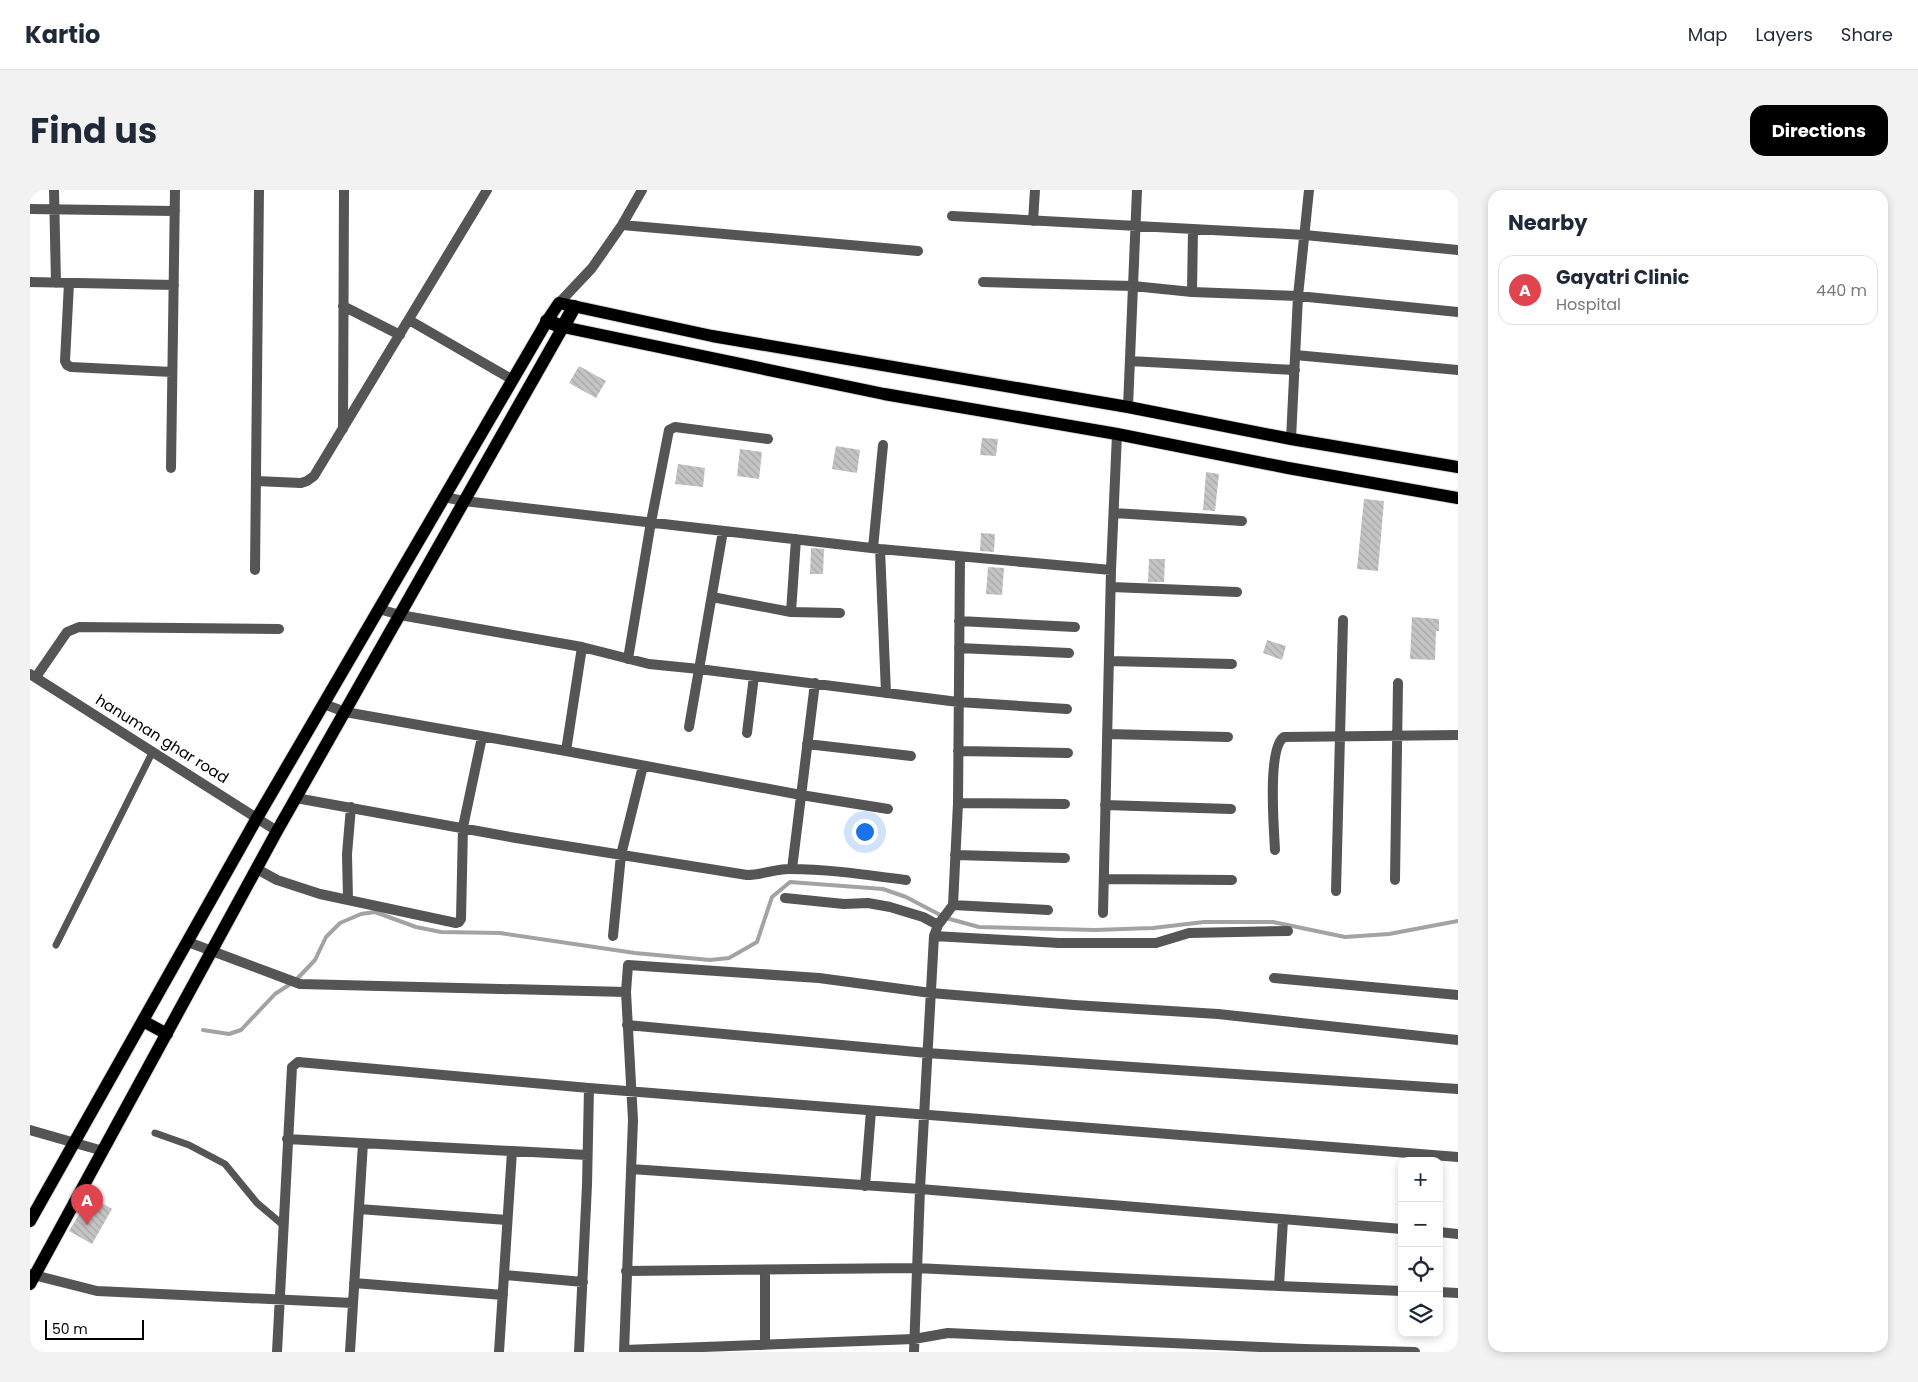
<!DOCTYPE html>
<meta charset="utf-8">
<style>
:root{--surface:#fff;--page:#f2f2f3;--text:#1f2937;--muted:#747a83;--line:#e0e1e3;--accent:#000}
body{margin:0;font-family:Poppins,sans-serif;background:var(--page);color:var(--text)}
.controls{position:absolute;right:15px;bottom:15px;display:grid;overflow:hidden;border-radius:10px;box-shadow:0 2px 8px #0003}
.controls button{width:45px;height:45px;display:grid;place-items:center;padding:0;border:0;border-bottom:1px solid var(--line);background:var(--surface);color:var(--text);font:25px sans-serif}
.scale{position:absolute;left:15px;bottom:12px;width:99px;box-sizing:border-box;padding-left:5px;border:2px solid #000;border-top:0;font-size:14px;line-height:18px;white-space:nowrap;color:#000;-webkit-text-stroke:4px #fff;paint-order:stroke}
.you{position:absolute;left:834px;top:641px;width:18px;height:18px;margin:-12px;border:4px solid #fff;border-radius:50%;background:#1a73e8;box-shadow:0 0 0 8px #1a73e833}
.badge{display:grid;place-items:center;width:32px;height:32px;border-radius:50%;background:var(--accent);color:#fff;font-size:16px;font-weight:700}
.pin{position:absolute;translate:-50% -41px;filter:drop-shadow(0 1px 2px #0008)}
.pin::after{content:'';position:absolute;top:26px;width:18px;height:15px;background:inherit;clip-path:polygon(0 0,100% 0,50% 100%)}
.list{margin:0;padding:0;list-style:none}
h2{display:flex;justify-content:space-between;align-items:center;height:65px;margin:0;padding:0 20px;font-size:21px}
h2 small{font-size:16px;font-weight:400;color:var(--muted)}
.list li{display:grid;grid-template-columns:32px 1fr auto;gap:15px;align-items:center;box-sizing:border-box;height:70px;margin:0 10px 10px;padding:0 10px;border:1px solid var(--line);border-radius:15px}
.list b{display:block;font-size:19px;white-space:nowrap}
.list p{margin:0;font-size:16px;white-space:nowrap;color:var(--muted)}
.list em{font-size:16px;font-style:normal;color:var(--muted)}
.icon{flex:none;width:28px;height:28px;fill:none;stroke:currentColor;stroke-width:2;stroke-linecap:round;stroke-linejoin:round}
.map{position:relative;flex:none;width:1428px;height:1162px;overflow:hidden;border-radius:15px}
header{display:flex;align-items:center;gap:30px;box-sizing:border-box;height:70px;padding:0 25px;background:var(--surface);border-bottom:1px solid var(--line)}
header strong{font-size:24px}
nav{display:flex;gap:28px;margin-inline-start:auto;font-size:18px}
.intro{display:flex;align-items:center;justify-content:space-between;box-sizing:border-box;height:120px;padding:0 30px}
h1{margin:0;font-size:35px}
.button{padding:12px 22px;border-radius:15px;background:var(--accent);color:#fff;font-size:18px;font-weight:700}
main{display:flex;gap:30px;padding:0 30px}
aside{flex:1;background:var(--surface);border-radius:15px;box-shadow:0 2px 8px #0003}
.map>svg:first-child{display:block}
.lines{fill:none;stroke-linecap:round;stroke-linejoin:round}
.stream{stroke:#a3a3a3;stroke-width:4}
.building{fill:url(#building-back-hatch)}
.primary-casing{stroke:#dbdbdb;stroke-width:14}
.trunk-casing{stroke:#dbdbdb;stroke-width:15}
.service{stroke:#555;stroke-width:7}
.minor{stroke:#555;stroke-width:10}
.tertiary{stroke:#555;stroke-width:10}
.primary{stroke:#000;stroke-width:12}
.trunk{stroke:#000;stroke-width:14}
.labels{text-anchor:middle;stroke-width:4;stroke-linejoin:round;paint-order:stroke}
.street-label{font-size:15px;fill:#000;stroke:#fff}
</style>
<header>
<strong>Kartio</strong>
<nav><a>Map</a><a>Layers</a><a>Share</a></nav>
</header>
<div class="intro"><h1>Find us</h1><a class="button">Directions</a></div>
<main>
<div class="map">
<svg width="1428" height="1162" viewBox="0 0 1428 1162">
<defs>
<pattern id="building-back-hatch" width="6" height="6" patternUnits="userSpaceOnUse" patternTransform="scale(1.25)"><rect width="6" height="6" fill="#c4c4c4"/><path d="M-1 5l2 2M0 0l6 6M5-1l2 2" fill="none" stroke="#a7a7a7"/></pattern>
</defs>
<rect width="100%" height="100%" fill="#fff"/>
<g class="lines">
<path class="stream" d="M173,840L199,844L211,840L245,804L265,791L285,770L296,747L310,733L331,724L345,722L386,737L411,742L470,743L605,763L680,770L699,768L727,752L742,707L760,692L853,699L876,707L916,728L949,737L1065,740L1123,738L1174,732H1243L1315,747L1359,744L1428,731"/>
</g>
<path class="building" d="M549,176L576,191L566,208L539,193Z
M952,248L968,249L966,266L950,265Z
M806,256L830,260L827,283L802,279Z
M710,259L732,262L729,289L707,286Z
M648,274L675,278L673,297L645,294Z
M1176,282L1189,284L1185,321L1173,320Z
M1334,309L1354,311L1348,381L1327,379Z
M951,343L965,344L964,362L950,361Z
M781,358L794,359L793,384H780Z
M1119,369H1135L1134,392H1118Z
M958,377L974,378L972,405L956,404Z
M1382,427L1409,429V441H1406L1405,470L1380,469Z
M1237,450L1256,456L1252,470L1233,463Z
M60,1006L82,1019L62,1054L39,1041Z"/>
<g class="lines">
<g class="primary-casing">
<path id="primary" d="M113,831L137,844
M0,1031L227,628L517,131L529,113L682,146L1098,217L1261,249L1428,277
M0,1094L247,641L533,137L854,204L1087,244L1258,278L1428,308"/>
</g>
<g class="trunk-casing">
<path id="trunk" d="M517,131L533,137L544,117"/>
</g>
<path class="service" d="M26,755L123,561
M125,943L159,955L195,974L227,1013L253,1035"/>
<path class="minor" d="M24,0L26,93
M0,19L145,21
M922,26L1275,45L1428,60
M1003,31L1005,0
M592,35L888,61
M0,92L144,95
M953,92L1103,96L1107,0
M39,93L35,171L37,175L41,177L142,182
M1162,102L1163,39
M529,113L562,78L592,35L612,0
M313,116L370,145
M379,130L483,190
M1265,165L1428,180
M1100,171L1265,180
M1098,217L1103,96L1162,102L1268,106L1428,122
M313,239L314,0
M1261,249L1268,106L1279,0
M141,278L145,0
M226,291L271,293L277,291L284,286L457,0
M414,307L434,311L850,359L1081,380L1087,244
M1084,323L1212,331
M843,358L853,255
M850,359L856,503
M225,380L229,0
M1081,397L1207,402
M682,407L761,422L810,423
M349,419L370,425L552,457L619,474L669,479L928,512L1037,519
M761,422L766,349
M929,431L1045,437
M929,458L1039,463
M598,469L621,332L639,240L645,237L738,249
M1079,471L1202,474
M6,487L37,442L49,437L249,439
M294,514L315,522L536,561L771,605L858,619
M659,537L693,341
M717,543L724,486
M1077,544L1198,547
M777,554L881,566
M536,561L552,457
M928,561L1038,563
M266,608L486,648L717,685C732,685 745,679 759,679C799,679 838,685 876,690
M928,613L1035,614
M1075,615L1201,619
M1245,660C1244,639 1237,558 1254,547L1428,545
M925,665L1035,668
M227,679L247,690L290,704L426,733L429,732L431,729L433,637L452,547
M762,679L785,493
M1074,689L1202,690
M1365,690L1368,493
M1306,701L1313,430
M755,708L814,714L838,713L860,717L893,727L908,735
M318,710L317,664L321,617
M923,715L1018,720
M1073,723L1081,380
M583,746L591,665L613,576
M904,746L1029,753H1126L1159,743L1258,741
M158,752L270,794L596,802
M1244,788L1428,805
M597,835L897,863L1428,899
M0,940L73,961
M257,949L557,965
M601,979L890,999L1372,1039
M835,996L841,921
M329,1019L477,1030
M1409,1042L1428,1044
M596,1081L886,1078L1249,1096L1253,1030
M0,1084L67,1101L323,1113
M475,1085L553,1092
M324,1093L473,1105
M1249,1096L1372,1101
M1409,1102L1428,1103
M735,1155V1080
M594,1160L884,1149L918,1143L1274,1159L1385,1162
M247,1162L262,877L268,872L559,898L1428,967
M320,1162L333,953
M469,1162L482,961
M549,1162L557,995L559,898
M594,1162L603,930L596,802L598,775L789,788L901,803L1044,815L1188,824L1428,850
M884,1162L890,999L904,746L908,735L923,715L928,613L930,367"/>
<path class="tertiary" d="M0,484L247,641"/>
<use href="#primary" class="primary"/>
<use href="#trunk" class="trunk"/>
</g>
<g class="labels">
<g class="street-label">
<text transform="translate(132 549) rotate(32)" y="5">hanuman ghar road</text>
</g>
</g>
</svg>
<div class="controls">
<button>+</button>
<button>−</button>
<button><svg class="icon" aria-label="locate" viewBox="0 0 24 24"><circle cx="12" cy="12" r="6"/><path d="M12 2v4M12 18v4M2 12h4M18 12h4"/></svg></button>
<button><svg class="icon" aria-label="layers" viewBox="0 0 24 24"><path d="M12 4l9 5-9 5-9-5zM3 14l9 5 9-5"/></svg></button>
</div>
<div class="scale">50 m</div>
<div class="you"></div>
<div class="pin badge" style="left:57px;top:1035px;background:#e0444e">A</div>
</div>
<aside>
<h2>Nearby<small></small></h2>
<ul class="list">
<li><span class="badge" style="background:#e0444e">A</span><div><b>Gayatri Clinic</b><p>Hospital</p></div><em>440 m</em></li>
</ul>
</aside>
</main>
